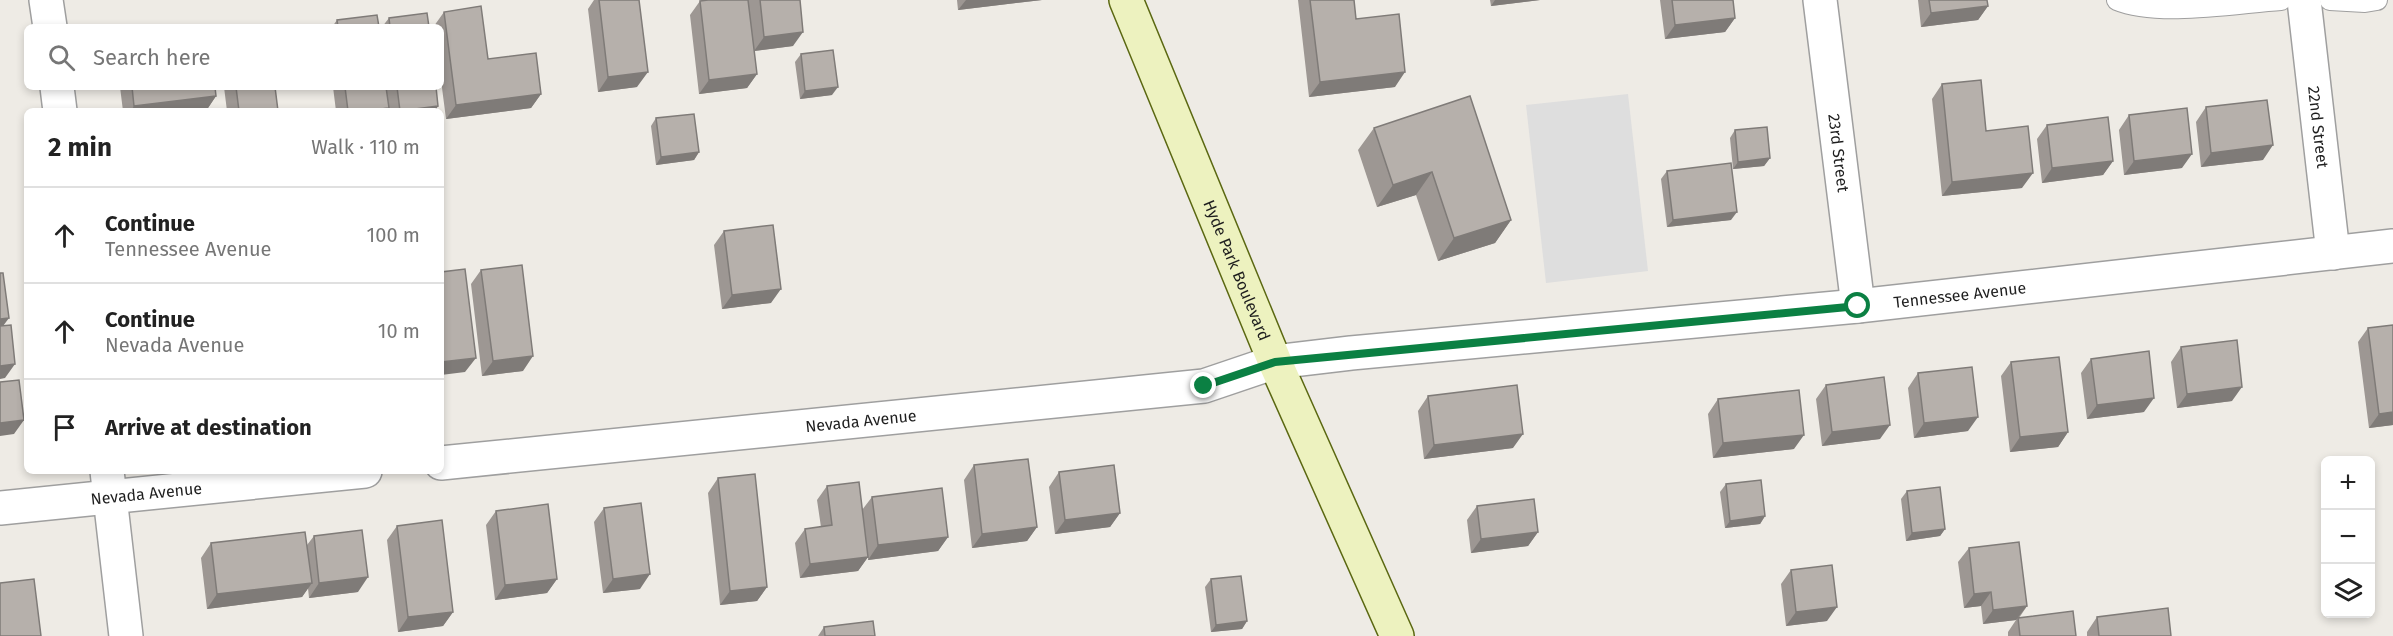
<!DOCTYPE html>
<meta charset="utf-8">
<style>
:root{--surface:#fff;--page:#f6f6f6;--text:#222;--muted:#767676;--line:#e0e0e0}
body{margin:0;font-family:"Fira Sans",sans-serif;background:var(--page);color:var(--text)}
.controls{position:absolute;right:18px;bottom:18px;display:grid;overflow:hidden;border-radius:9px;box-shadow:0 3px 9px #0003}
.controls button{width:54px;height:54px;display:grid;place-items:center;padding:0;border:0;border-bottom:2px solid var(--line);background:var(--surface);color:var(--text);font:30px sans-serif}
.stop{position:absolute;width:18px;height:18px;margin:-14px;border:4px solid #0b8043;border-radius:50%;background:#fff}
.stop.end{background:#0b8043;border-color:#fff;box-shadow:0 2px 6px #0008}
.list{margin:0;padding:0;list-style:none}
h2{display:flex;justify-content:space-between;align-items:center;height:78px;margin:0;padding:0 24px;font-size:26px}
h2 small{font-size:20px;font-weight:400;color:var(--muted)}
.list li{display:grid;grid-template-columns:39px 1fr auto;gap:18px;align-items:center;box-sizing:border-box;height:96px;padding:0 24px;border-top:2px solid var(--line)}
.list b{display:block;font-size:22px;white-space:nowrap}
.list p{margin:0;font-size:20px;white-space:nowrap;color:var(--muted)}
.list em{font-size:20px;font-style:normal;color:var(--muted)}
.icon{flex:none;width:33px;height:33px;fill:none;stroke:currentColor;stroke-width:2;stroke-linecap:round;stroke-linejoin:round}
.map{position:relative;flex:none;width:2393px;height:636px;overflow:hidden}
.search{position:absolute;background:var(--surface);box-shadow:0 3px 9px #0003;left:24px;top:24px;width:420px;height:66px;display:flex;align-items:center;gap:15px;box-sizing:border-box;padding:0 21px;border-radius:9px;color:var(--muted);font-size:22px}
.panel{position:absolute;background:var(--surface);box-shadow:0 3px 9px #0003;left:24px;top:108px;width:420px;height:366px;border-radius:9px}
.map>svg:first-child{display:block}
.parking{fill:#dedede}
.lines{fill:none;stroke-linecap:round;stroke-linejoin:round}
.lane-casing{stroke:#9f9f9f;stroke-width:22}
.street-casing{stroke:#9f9f9f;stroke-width:36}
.secondary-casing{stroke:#5b6812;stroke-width:36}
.lane{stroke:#fff;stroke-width:20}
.street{stroke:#fff;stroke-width:33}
.secondary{stroke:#edf2bf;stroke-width:33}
.wall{fill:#9d9793}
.shaded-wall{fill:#7f7b78}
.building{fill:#b6b0ab;stroke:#7f7b78;stroke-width:1.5}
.route{stroke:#0b8043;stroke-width:8}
.labels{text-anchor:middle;stroke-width:6;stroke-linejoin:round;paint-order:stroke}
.street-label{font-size:16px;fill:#1e1e1e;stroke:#fff}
</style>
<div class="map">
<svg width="2393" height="636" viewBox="0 0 2393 636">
<rect width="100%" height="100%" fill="#eeebe5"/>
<path class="parking" d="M1628,94L1648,271L1546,283L1526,105Z"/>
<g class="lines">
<g class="lane-casing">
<path id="lane" d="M2117,0C2158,17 2236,3 2281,0
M2330,0L2365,2L2377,0"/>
</g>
<g class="street-casing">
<g id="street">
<path d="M46,0L50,27"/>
<path id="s1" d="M1820,0L1858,306"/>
<path id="s2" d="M2304,0L2333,253"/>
<path d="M57,87L60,111"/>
<path id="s3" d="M441,463L1204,386L1275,362L1351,353L1858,306L2393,246"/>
<path d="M107,471L126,636"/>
<path id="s4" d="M0,508L365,471"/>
</g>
</g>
<g class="secondary-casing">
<g id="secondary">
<path id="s5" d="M1126,0L1275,362L1397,636"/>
</g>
</g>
<use href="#lane" class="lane"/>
<use href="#street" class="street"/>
<use href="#secondary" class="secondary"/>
</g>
<path class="wall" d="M594,0H639L637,87L598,92L588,9Z
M708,0H800L793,46L754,51L757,74L747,88L699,94L690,15L700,1Z
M957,0H1042L958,10Z
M1298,0H1354L1356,19L1395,87L1309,97Z
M1490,0H1540L1491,6Z
M1660,0H1733L1735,18L1725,32L1665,39Z
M1918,0H1987L1988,6L1978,20L1921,27Z
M444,12L488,59L541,94L531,108L446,119L441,80V27H434V26Z
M389,18L429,27H382Z
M337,20L379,27H332Z
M801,54L832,95L800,99L795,62Z
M1942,84L1986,131L2022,188L1942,196L1932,99Z
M120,87H215L216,96L206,111H123Z
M224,87H275L278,111H227Z
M333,87H436L438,106L435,111H389L388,109L387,111H336Z
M2206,107L2263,160L2201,167L2196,122Z
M2129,115L2182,168L2124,175L2119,130Z
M656,118L699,152L694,160L656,165L651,126Z
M2047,125L2113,161L2103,175L2042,183L2037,139Z
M1374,128L1511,220L1495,243L1438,261L1416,195L1377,207L1358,150Z
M1735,130L1770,158L1764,166L1733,169L1730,138Z
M1667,171L1731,220L1667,227L1661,179Z
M724,231L771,303L722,309L714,245Z
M481,270L523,371L482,376L471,284Z
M2393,325V425L2369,428L2358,342L2368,328Z
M2181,347L2232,401L2177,408L2171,362Z
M2091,359L2144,412L2087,419L2081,373Z
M2011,362L2068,432L2058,447L2010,452L2001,376Z
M1918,373L1968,431L1914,438L1908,388Z
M1826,385L1880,439L1822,446L1816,399Z
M1428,396L1513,448L1424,459L1418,411Z
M1718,399L1794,449L1713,458L1708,414Z
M974,465L1037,527L1027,541L972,548L964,480Z
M1059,472L1120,513L1110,527L1055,534L1049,487Z
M718,478L767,587L757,601L720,605L708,493Z
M1726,484L1765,516L1760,524L1725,528L1720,492Z
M827,486L862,510L872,497L948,537L938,551L868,560V557L858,571L800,578L795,543L805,529L821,527L817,500Z
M1907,491L1945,529L1940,536L1906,541L1901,499Z
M1477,506L1538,532L1528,546L1471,553L1467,520Z
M604,508L640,589L603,593L594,522Z
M496,511L557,579L547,593L495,600L486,525Z
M397,526L453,612L443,626L398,632L387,540Z
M314,536L358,592L309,598L308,588L302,597L207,609L201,558L211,543L307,545Z
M1969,548L2027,606L2019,618L2076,636H2008V632L2016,620L1983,624L1981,606L1964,608L1958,562Z
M1791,570L1827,621L1786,626L1781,584Z
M1211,579L1247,621L1242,629L1211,632L1205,587Z
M2097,617L2171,636H2087V632Z
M824,627L875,636H818Z"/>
<path class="shaded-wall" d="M966,0H1042L958,10Z
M1495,0H1540L1491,6Z
M1988,6L1978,20L1921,27L1931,13Z
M1735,18L1725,32L1665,39L1675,25Z
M803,32L793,46L754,51L764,37Z
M648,72L637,87L598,92L608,77Z
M1405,72L1395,87L1309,97L1320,82Z
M757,74L747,88L699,94L709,80Z
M838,87L832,95L800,99L805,91Z
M541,94L531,108L446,119L456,105Z
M216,96L206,111H131L134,106Z
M438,106L435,111H400Z
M389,108L387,111H365Z
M2273,145L2263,160L2201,167L2211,153Z
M699,152L694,160L656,165L661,157Z
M2192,154L2182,168L2124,175L2134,161Z
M1770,158L1764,166L1733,169L1738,162Z
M2113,161L2103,175L2042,183L2052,168Z
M1432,172L1416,195L1377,207L1393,185Z
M2033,173L2022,188L1942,196L1952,182Z
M1737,212L1731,220L1667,227L1673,220Z
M1511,220L1495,243L1438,261L1454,238Z
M781,289L771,303L722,309L732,295Z
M9,318L0,330V319Z
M533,356L523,371L482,376L493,361Z
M476,358L465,372L441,375V362Z
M15,364L5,378L0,379V366Z
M2242,387L2232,401L2177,408L2187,394Z
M2154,398L2144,412L2087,419L2097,405Z
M2393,412V425L2369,428L2379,414Z
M1978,417L1968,431L1914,438L1924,423Z
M24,420L14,434L0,436V423Z
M1890,425L1880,439L1822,446L1832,432Z
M2068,432L2058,447L2010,452L2020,437Z
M1523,434L1513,448L1424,459L1434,445Z
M1804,435L1794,449L1713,458L1723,443Z
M1120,513L1110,527L1055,534L1065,520Z
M1765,516L1760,524L1725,528L1730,521Z
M1037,527L1027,541L972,548L982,534Z
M1945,529L1940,536L1906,541L1912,533Z
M1538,532L1528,546L1471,553L1481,539Z
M948,537L938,551L868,560L878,545Z
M868,557L858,571L800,578L810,564Z
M650,574L640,589L603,593L613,579Z
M368,577L358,592L309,598L319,583Z
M557,579L547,593L495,600L505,585Z
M312,583L302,597L207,609L217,594Z
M767,587L757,601L720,605L730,591Z
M1991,592L1981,606L1964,608L1974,594Z
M2027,606L2016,620L1983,624L1993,610Z
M1837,607L1827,621L1786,626L1796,612Z
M453,612L443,626L398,632L408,617Z
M1247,621L1242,629L1211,632L1216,625Z"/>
<path class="building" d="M599,0H639L648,72L608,77Z
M708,0H748L757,74L709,80L700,1Z
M760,0H800L803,32L764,37Z
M1310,0H1354L1356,19L1399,14L1405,72L1320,82Z
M1672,0H1733L1735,18L1675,25Z
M1929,0H1987L1988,6L1931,13Z
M481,6L488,59L536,53L541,94L456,105L444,12Z
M427,13L429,27H390L389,18Z
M377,15L379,27H338L337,20Z
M833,50L838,87L805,91L801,54Z
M1981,80L1986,131L2028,126L2033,173L1952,182L1942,84Z
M132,87H215L216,96L134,106Z
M236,87H275L278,111H239Z
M345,87H386L389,108L365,111H348Z
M397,87H436L438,106L400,111Z
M1470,96L1511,220L1454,238L1432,172L1393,185L1374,128Z
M2267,100L2273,145L2211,153L2206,107Z
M2187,108L2192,154L2134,161L2129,115Z
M694,114L699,152L661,157L656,118Z
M2108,117L2113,161L2052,168L2047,125Z
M1767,127L1770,158L1738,162L1735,130Z
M1731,163L1737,212L1673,220L1667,171Z
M773,225L781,289L732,295L724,231Z
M522,265L533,356L493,361L481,270Z
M465,269L476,358L441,362V272Z
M0,273H3L9,318L0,319Z
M11,325L15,364L0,366V326Z
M2393,325V412L2379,414L2368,328Z
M2237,340L2242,387L2187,394L2181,347Z
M2149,351L2154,398L2097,405L2091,359Z
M2059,357L2068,432L2020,437L2011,362Z
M1972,367L1978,417L1924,423L1918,373Z
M1884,377L1890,425L1832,432L1826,385Z
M19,380L24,420L0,423V382Z
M1517,385L1523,434L1434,445L1428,396Z
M1799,390L1804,435L1723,443L1718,399Z
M1028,459L1037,527L982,534L974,465Z
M1114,465L1120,513L1065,520L1059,472Z
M755,474L767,587L730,591L718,478Z
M1761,480L1765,516L1730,521L1726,484Z
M859,482L868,557L810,564L805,529L832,525L827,486Z
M1940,487L1945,529L1912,533L1907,491Z
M942,488L948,537L878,545L872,497Z
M1534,499L1538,532L1481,539L1477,506Z
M641,503L650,574L613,579L604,508Z
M548,504L557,579L505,585L496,511Z
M442,520L453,612L408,617L397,526Z
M362,530L368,577L319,583L314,536Z
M305,532L312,583L217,594L211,543Z
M2019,542L2027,606L1993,610L1991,592L1974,594L1969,548Z
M1832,565L1837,607L1796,612L1791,570Z
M1241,576L1247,621L1216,625L1211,579Z
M34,579L41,636H0V583Z
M2168,608L2171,636H2099L2097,617Z
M2073,611L2076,636H2020L2018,618Z
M873,621L875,636H825L824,627Z"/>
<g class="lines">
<path class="route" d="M1204,386L1275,362L1858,306"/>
</g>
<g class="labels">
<g class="street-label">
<text dy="6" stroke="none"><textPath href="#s2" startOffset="128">22nd Street</textPath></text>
<text dy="6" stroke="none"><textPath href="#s1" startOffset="154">23rd Street</textPath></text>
<text dy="6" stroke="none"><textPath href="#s5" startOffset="292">Hyde Park Boulevard</textPath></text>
<text dy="6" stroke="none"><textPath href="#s3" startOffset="1530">Tennessee Avenue</textPath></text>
<text dy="6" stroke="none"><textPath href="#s3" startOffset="422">Nevada Avenue</textPath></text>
<text dy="6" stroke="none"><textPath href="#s4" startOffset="147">Nevada Avenue</textPath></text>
</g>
</g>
</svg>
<div class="controls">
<button>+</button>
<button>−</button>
<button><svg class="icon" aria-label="layers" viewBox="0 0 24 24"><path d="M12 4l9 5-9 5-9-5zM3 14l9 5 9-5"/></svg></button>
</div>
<div class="stop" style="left:1858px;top:306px"></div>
<div class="stop end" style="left:1204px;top:386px"></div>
<div class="search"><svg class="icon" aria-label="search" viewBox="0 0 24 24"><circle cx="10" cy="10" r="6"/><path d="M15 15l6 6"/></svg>Search here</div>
<section class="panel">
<h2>2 min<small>Walk · 110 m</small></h2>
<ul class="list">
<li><svg class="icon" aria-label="ahead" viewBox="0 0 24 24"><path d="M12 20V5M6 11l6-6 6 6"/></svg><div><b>Continue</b><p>Tennessee Avenue</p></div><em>100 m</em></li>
<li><svg class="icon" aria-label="ahead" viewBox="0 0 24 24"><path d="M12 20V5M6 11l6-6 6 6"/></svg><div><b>Continue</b><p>Nevada Avenue</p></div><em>10 m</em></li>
<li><svg class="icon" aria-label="arrive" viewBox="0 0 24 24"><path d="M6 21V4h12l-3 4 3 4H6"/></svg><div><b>Arrive at destination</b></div></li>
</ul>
</section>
</div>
